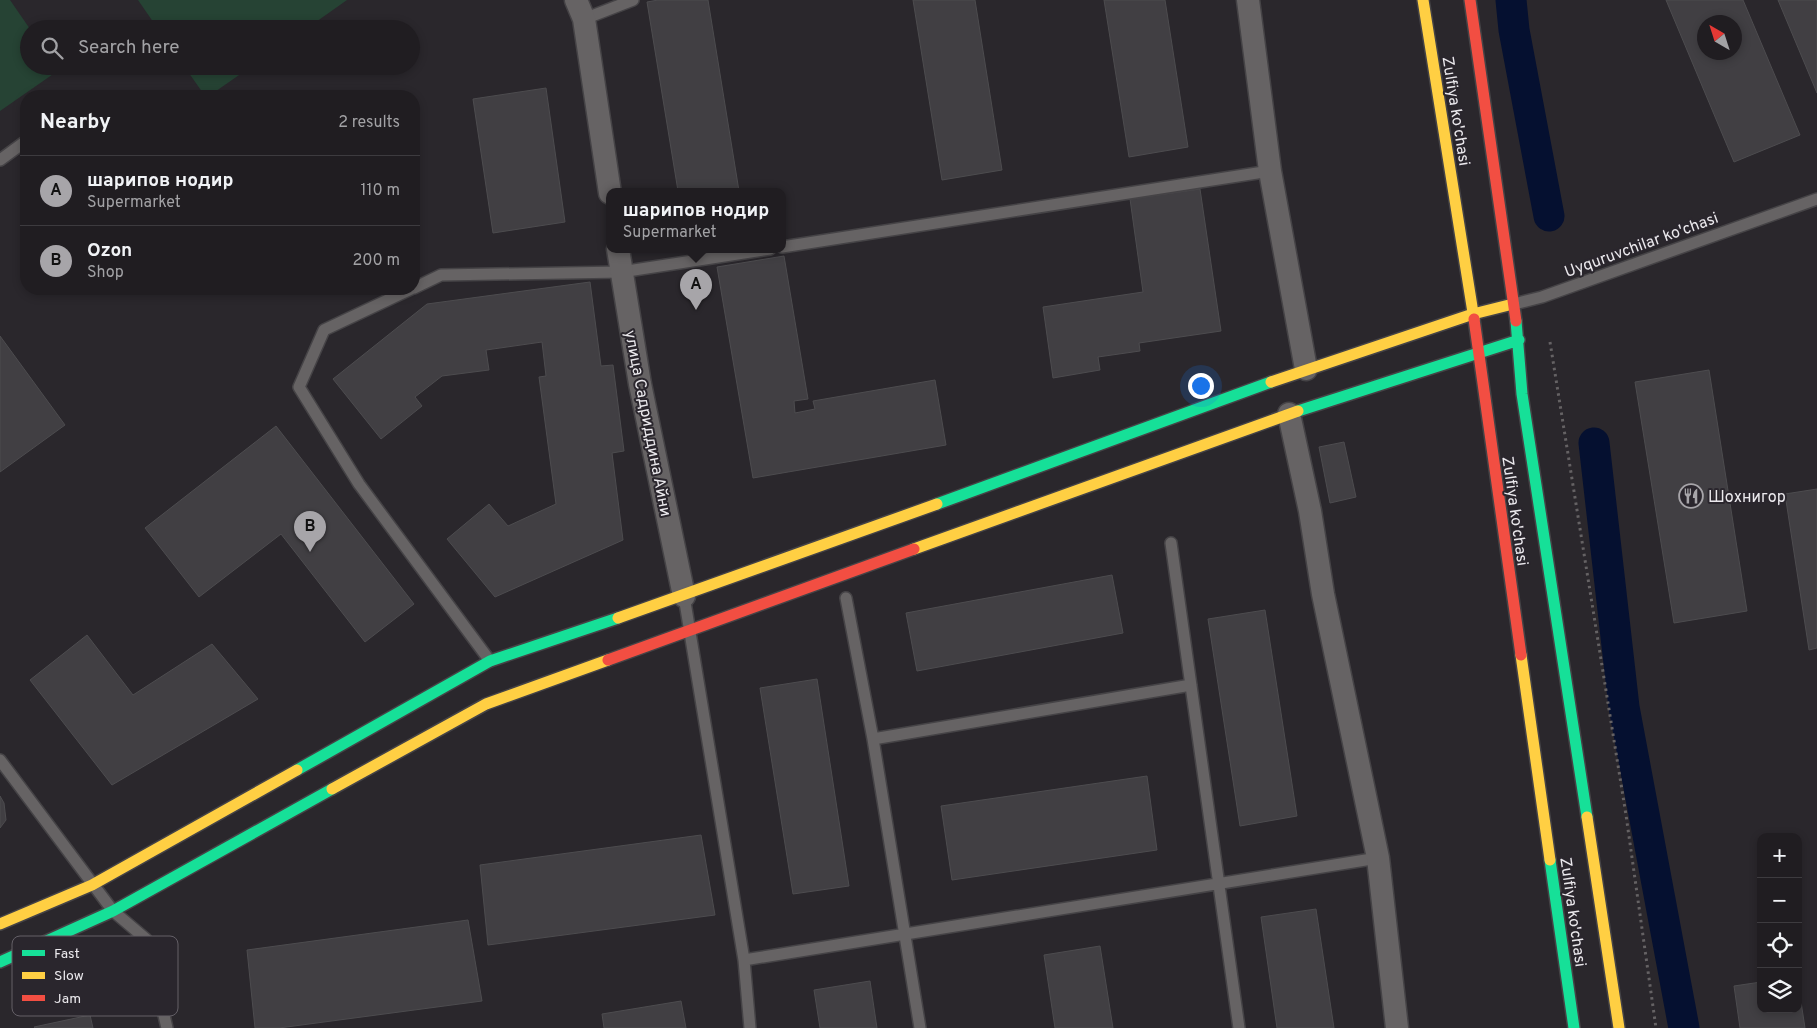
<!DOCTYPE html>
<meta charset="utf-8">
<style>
:root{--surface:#201d21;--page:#28262a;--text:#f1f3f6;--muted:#a2a2a5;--line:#3d3b3f;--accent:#a7a5a9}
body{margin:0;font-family:Overpass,sans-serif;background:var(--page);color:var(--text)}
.controls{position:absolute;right:15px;bottom:15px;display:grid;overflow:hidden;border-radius:10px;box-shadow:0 2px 8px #0003}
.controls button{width:45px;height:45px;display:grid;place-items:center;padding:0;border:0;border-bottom:1px solid var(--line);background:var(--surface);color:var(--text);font:25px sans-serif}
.compass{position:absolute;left:1697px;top:15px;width:45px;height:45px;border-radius:50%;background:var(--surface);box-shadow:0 2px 8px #0003;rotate:321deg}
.you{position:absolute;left:1200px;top:385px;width:18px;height:18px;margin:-12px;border:4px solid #fff;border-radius:50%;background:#1a73e8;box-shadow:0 0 0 8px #1a73e833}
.badge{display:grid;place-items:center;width:32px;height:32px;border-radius:50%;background:var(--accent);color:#111;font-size:16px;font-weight:700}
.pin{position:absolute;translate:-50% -41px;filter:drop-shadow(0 1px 2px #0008)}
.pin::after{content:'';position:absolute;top:26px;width:18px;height:15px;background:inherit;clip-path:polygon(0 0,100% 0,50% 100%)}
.popup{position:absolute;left:606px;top:188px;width:180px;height:65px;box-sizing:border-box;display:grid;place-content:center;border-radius:10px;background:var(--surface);filter:drop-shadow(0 1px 4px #0005);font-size:16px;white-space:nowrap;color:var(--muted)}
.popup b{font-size:19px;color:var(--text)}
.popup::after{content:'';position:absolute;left:50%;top:100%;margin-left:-10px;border:10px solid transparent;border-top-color:var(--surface)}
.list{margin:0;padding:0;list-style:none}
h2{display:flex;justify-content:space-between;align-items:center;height:65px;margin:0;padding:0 20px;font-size:21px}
h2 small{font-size:16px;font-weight:400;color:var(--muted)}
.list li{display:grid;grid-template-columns:32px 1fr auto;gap:15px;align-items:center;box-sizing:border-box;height:70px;padding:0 20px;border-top:1px solid var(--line)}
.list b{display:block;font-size:19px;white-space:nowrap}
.list p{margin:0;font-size:16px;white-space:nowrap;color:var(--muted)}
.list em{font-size:16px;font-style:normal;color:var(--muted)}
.icon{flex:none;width:28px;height:28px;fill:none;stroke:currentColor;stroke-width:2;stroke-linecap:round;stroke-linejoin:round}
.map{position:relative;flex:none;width:1817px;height:1028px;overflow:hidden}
.search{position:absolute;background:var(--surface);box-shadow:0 2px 8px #0003;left:20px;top:20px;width:400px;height:55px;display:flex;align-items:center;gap:12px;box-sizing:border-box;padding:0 18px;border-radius:28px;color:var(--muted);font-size:19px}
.panel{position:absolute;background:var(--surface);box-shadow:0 2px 8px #0003;left:20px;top:90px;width:400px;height:205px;border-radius:20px}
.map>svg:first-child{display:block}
.green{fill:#264334}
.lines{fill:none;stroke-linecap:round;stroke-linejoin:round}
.canal{stroke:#051030;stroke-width:31}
.building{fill:#413f43;stroke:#4d4c4f;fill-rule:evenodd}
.lane-casing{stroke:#454346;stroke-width:14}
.street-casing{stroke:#454346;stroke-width:25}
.fast-casing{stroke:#454346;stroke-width:14}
.slow-casing{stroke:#454346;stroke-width:14}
.jam-casing{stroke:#454346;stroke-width:14}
.path{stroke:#656264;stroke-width:3;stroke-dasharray:2.5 4;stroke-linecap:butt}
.lane{stroke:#666364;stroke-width:11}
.street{stroke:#666364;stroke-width:22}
.fast{stroke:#16e098;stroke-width:11}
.slow{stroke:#ffcf43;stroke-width:11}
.jam{stroke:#f24e42;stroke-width:11}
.labels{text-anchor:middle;stroke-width:4;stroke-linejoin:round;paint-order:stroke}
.street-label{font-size:16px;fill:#ebe9ed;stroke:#2a262d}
.poi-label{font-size:16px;fill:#ebe9ed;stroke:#2a262d;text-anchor:start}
.key{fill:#2a262d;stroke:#646067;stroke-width:1}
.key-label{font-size:14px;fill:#ebe9ed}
</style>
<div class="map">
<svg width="1817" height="1028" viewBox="0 0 1817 1028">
<rect width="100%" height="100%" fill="#2a272c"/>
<path class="green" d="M0,0H10L30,29L29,66H57L59,70L0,111Z
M138,0H347L306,29H158Z
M184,66H252L209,96H205Z"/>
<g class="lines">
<path class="canal" d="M1511,0L1514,30L1549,216
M1594,443L1624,707L1684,1028"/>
</g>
<path class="building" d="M658,0H708L739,191H678L647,2Z
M913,0H975L1002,170L942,180Z
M1104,0H1165L1188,147L1129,157Z
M1666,0H1743L1800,135L1734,162ZM1704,22H1734V52H1704Z
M1778,0H1817V93Z
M546,88L565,222L493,233L473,99Z
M1200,189L1221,331L1139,343L1140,351L1098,357L1100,370L1053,378L1043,307L1143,292L1130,199Z
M784,256L808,399L794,401L795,413L815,409L813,401L935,380L946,445L753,478L717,267Z
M590,282L601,366L613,365L624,451L612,453L623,540L495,597L447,539L489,504L508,526L556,504L539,377L546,376L542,342L486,350L489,370L442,376L415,397L422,406L381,439L333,379L427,304Z
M0,336L65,425L0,472Z
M1709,370L1747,611L1674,623L1635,382Z
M276,426L414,604L365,642L281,534L199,597L145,528Z
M1344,442L1356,497L1330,503L1319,447Z
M1817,489V648L1809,650L1785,494Z
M1112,575L1123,633L917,671L906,613Z
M1265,610L1297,816L1240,826L1208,619Z
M87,635L133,695L212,644L258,699L112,785L30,680Z
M817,679L849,886L793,894L760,688Z
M1147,776L1157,850L952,880L941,806Z
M0,796L4,803L6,820L0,828Z
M701,835L715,915L488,945L480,865Z
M1316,909L1334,1028H1277L1261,917Z
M468,920L482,1001L279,1028H255L247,950Z
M1100,946L1113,1028H1055L1044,955Z
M870,981L877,1028H820L814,990Z
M1761,982V1009H1798V982L1805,1028H1740L1734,986Z
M681,1001L686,1028H604L602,1014Z
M90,1015L93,1028H35L34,1027Z"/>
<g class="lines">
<g class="lane-casing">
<path id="lane" d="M584,19L633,0
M0,160L26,141
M782,247L1270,171
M414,288L441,275L621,272L770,249
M411,289L324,330L299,387L359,484L490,661
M1514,304L1542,297L1817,199
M1171,543L1239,1028
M684,596L744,960L750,1028
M846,598L873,739L920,1028
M873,739L1191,685
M0,760L113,911L146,939L167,1028
M744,960L1378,858"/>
</g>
<g class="street-casing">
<path id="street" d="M576,0L584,19L610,193
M1248,0L1270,171L1306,369
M618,249L640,384L684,596
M1289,414L1310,511L1323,594L1378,858L1397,1028"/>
</g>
<g class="fast-casing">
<path id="fast" d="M1516,321L1522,394L1587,817
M1298,411L1519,340
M937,504L1271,382
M297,770L490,661L618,618
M1550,860L1574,1028
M0,962L113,911L332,789"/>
</g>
<g class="slow-casing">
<path id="slow" d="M1423,0L1474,319
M1271,382L1473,314L1513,304
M914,549L1298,411
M618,618L937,504
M1521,655L1550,860
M332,789L486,704L608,660
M1587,817L1619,1028
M0,924L92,885L297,770"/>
</g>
<g class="jam-casing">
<path id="jam" d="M1470,0L1516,321
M1474,319L1521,655
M608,660L914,549"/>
</g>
<path class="path" d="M1550,342L1626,815L1656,1028"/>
<use href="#lane" class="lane"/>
<use href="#street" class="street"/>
<use href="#fast" class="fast"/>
<use href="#slow" class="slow"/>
<use href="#jam" class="jam"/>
</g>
<defs>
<g id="restaurant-ring" transform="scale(1.25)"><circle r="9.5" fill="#2a262d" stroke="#a7a5a9" stroke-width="1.5"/><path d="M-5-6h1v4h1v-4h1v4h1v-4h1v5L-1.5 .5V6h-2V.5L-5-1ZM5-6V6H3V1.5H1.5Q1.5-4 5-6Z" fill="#a7a5a9"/></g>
</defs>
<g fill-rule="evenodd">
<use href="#restaurant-ring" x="1691" y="496"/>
</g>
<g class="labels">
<g class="street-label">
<text transform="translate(1457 111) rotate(81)" y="6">Zulfiya ko'chasi</text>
<text transform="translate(1641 244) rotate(-20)" y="6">Uyquruvchilar ko'chasi</text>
<text transform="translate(649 423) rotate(79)" y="6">улица Садриддина Айни</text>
<text transform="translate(1516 511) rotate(82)" y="6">Zulfiya ko'chasi</text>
<text transform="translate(1574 912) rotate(82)" y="6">Zulfiya ko'chasi</text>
</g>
<g class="poi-label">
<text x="1708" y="502">Шохнигор</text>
</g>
</g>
<rect x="12" y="936" width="166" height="80" rx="8" class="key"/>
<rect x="22" y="950" width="23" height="6" fill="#16e098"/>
<rect x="22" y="972" width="23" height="7" fill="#ffcf43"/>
<rect x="22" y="995" width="23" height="6" fill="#f24e42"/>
<g class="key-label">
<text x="54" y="958">Fast</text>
<text x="54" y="980">Slow</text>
<text x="54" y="1003">Jam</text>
</g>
</svg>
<div class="controls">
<button>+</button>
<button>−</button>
<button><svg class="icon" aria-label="locate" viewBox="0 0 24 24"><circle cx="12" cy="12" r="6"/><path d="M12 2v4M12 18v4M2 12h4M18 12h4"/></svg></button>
<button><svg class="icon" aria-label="layers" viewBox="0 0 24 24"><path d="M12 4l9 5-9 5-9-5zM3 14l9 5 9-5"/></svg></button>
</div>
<svg class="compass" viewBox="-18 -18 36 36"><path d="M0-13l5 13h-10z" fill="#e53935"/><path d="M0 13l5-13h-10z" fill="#a2a2a5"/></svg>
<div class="you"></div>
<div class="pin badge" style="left:696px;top:310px">A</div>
<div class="popup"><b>шарипов нодир</b>Supermarket</div>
<div class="pin badge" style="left:310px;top:552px">B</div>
<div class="search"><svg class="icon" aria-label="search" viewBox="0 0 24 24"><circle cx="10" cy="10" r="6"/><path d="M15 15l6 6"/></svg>Search here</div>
<section class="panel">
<h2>Nearby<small>2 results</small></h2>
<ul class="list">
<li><span class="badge">A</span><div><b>шарипов нодир</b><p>Supermarket</p></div><em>110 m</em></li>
<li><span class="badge">B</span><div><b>Ozon</b><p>Shop</p></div><em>200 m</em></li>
</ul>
</section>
</div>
